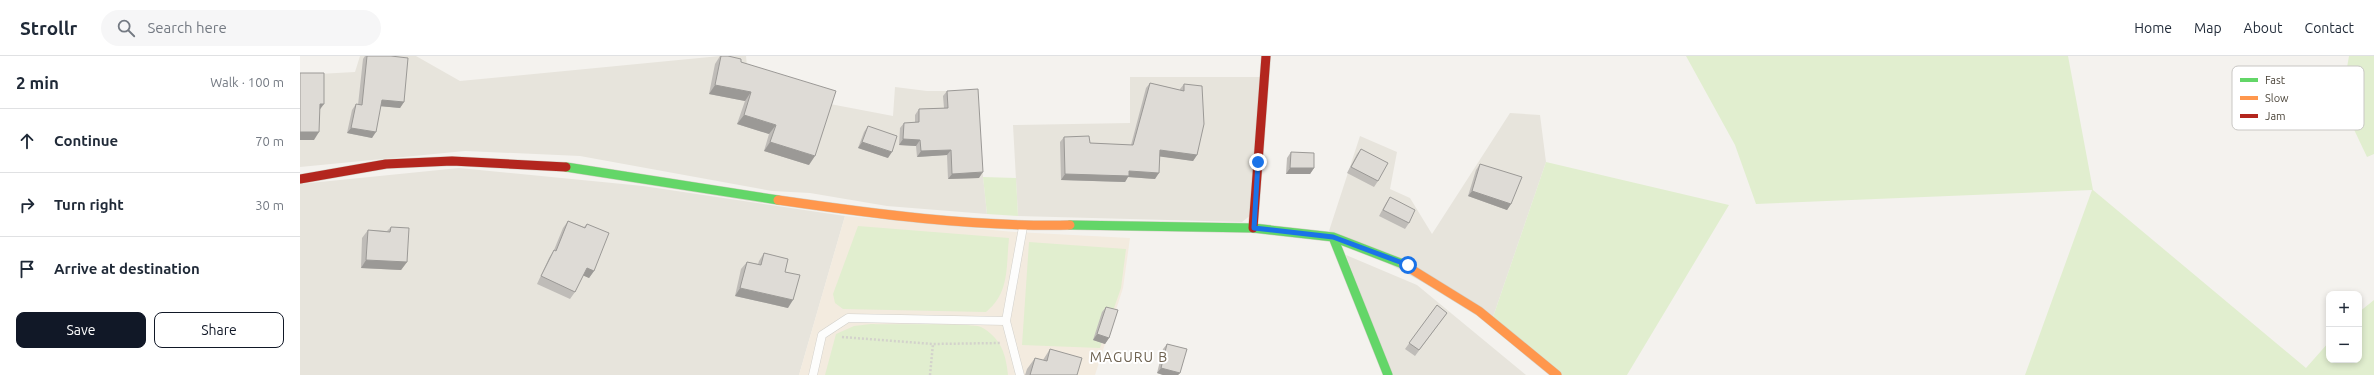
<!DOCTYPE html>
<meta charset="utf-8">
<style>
:root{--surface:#fff;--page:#f6f6f7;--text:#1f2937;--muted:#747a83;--line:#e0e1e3;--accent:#111827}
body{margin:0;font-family:Ubuntu,sans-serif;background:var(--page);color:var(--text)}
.controls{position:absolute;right:12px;bottom:12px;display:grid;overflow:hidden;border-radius:8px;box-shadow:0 2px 6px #0003}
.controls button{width:36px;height:36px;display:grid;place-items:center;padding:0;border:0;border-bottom:1px solid var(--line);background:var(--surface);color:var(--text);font:20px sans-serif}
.stop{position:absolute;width:12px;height:12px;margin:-9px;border:3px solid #1a73e8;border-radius:50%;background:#fff}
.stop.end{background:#1a73e8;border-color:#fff;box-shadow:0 1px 4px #0008}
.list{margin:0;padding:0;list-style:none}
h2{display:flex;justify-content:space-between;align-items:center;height:52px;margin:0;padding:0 16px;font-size:17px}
h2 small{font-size:13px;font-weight:400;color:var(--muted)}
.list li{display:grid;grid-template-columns:26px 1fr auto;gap:12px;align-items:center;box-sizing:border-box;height:64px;padding:0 16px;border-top:1px solid var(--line)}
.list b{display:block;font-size:15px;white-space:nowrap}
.list em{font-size:13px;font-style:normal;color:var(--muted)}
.actions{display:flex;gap:8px;padding:12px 16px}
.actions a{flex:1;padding:9px 0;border:1px solid var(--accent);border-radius:8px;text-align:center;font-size:14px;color:var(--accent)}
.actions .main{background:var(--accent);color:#fff}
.icon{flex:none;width:22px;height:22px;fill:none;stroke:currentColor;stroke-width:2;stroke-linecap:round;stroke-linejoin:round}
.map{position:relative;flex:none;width:2074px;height:319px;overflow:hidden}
header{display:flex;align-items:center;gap:24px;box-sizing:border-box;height:56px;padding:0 20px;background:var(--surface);border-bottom:1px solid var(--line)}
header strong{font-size:19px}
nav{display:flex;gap:22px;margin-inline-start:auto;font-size:14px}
.search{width:280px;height:36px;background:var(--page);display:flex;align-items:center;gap:10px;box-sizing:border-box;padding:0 14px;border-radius:22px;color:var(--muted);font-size:15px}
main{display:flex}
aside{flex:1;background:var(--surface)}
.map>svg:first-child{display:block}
.residential{fill:#e7e4dc}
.commercial{fill:#f3ebdf}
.green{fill:#e1eecf}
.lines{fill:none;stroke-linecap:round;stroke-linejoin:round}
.lane-casing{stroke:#d2d0cb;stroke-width:9}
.fast-casing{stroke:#d3cfc5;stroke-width:10}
.slow-casing{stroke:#d3cfc5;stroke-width:10}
.jam-casing{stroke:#d3cfc5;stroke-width:10}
.path{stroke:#d3d2cc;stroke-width:2.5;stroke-dasharray:2 2;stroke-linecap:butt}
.lane{stroke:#fdfdfc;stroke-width:8}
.fast{stroke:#63d668;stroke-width:9}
.slow{stroke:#ff974d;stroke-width:9}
.jam{stroke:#b3261e;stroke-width:9}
.wall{fill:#bfbcb8}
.shaded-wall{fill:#9b9996}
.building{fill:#dedbd6;stroke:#9b9996}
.route{stroke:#1a73e8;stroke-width:5}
.labels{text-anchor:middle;stroke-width:4;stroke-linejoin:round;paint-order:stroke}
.quarter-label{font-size:14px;letter-spacing:1px;fill:#6e6250;stroke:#fff}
.key{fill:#fff;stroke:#c9c7c4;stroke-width:1}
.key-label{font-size:11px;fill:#4b4439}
</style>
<header>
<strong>Strollr</strong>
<div class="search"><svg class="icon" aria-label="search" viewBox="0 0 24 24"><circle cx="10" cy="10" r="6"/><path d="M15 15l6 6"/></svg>Search here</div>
<nav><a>Home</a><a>Map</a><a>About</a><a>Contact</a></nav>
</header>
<main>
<aside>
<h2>2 min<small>Walk · 100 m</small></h2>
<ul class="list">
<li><svg class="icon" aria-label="ahead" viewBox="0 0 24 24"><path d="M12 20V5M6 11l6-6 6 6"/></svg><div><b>Continue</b></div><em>70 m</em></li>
<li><svg class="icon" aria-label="right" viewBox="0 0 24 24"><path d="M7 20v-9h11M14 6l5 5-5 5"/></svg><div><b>Turn right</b></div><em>30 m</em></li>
<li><svg class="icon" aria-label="arrive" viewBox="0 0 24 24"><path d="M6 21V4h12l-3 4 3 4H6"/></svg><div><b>Arrive at destination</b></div></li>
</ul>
<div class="actions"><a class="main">Save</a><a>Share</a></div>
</aside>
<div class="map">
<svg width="2074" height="319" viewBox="0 0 2074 319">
<rect width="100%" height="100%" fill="#f4f2ee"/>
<path class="residential" d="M60,0H116L160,25L420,0H446L448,22L530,48L593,60L595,31L627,35H674L687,158L587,150L510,137L472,135L280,100L165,95L0,111V19L55,16Z
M830,21H966L956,155L942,166L718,160L713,69L830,67Z
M1210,57L1240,59L1246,106L1192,264L1029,175L1060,80L1097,96L1090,133L1110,142L1132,178Z
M159,112L343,130L545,160L499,319H0V128Z
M1046,199L1117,229L1226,319H1091Z"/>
<path class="commercial" d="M545,160L714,176L830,182L823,232L795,319H499Z"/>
<path class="green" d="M1386,0H1768L1793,134L2006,312L2029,286V304H2059V256L2074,244V319H1725L1792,134L1456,148L1435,89Z
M2049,0H2074V98L2067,101L2041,46Z
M1246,106L1429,149L1327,319H1258L1192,264Z
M683,121L716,122L718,160L687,158Z
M558,170L709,182C706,210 710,237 686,256L543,253L535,247L533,238Z
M729,186L826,193L821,232L800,292L722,289Z
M571,268C587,269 673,267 681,271C701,282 706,298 708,319H525L536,278L554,270Z"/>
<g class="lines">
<g class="lane-casing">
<path id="lane" d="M513,319L522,279L548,262L706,265
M720,319L706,265L723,171"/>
</g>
<g class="fast-casing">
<path id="fast" d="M266,111L478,144
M770,169L953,172L1033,181L1103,208
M1033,181L1088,319"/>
</g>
<g class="slow-casing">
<path id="slow" d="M478,144C575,158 672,171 770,169
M1103,208L1179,255L1257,319"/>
</g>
<g class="jam-casing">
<path id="jam" d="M0,123L86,108L152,105L266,111
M953,172L966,0"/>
</g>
<path class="path" d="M542,281L633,288L701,287
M630,319L633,288"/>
<use href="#lane" class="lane"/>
<use href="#fast" class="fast"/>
<use href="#slow" class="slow"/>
<use href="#jam" class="jam"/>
</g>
<path class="wall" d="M65,0H91L104,46L100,52L81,50L72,82L47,77L52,54L56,48L58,49L63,3Z
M420,0H428L441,6L509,109L464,95L469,78L437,68L445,45L409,38L415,8Z
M850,27L880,34V33L884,28L897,99L893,105L860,100L855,123L828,121L825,126L761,124L760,86L764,81L790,87L831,89L846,32Z
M647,35L679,122L648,123L647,99L617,101L616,90L599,89L600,72L604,67L615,66V59L619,53L644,52L643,40Z
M568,70L588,102L558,92L564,76Z
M1061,93L1078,125L1074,131L1047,117L1057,98Z
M991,96L1014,112L1010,118H986L987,102Z
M1180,108L1211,148L1207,154L1168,140L1176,114Z
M1090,141L1109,167L1105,173L1079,160L1086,147Z
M268,165L284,171L287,168L294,215L289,222L283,219L275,236L270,243L237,228L249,202L254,194L263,172Z
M91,171L107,206L101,214L61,212L62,182L68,174L87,175Z
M464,197L485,216L488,252L435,240L441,213L447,206L458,208L459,205Z
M1137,249L1147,257L1115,300L1105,293Z
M806,251L809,282L805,288L793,284L802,256Z
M867,288L880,317L878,319H863L857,317L863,293Z
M750,293L777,319H725L727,313L735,302L743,304Z"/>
<path class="shaded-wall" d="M415,29L451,36L445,45L409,38Z
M82,44L104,46L100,52L78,50Z
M20,48H24L18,56Z
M444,59L476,69L469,78L437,68Z
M51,72L76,76L72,82L47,77Z
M0,76H19L14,84H0Z
M603,83L620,84L616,90L599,89Z
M470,86L515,100L509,109L464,95Z
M562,86L592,96L588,102L558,92Z
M651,94L647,99L617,101L621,95Z
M860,94L897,99L893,105L856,100Z
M990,112H1014L1010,118H986Z
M829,115L859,117L855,123L828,121L825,126L761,124L765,118Z
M683,116L679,122L648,123L652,118Z
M1172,135L1211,148L1207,154L1168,140Z
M66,204L107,206L101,214L61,212Z
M287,212L294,215L289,222L282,219Z
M440,232L493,244L488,252L435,240Z
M797,278L809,282L805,288L793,284Z
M861,312L880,317L878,319H863L857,317Z"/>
<path class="building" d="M67,0H91L108,2L104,46L82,44L76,76L51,72L56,48L62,49Z
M421,0H428L441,3V6L536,35L515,100L470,86L476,69L444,59L451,36L415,29Z
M0,17H24V48H20L19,76H0Z
M850,27L884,35V28L902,30L904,68L897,99L860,94L859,117L829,115V120L765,118L764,81L789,80L790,87L833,89Z
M678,33L683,116L652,118L651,94L621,95L620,84L603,83L604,67L619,66V53L648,52L647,35Z
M568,70L597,80L592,96L562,86Z
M1061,93L1088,107L1078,125L1051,111Z
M991,96L1014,97V112H990Z
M1180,108L1222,121L1211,148L1172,135Z
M1090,141L1115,154L1109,167L1083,154Z
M268,165L285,172L287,168L309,177L294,215L287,212L275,236L241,220L254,194L256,195Z
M91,171L109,172L107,206L66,204L68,174L90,176Z
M464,197L488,203L485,216L500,219L493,244L440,232L447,206L461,209Z
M1137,249L1147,257L1119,294L1109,287Z
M806,251L818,254L809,282L797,278Z
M867,288L887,293L880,317L861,312Z
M750,293L782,302L777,319H730L735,302L747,305Z"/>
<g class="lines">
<path class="route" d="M958,106L954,172L1033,181L1108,209"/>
</g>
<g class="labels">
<g class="quarter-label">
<text x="829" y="306">MAGURU B</text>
</g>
</g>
<rect x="1932" y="10" width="132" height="64" rx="6" class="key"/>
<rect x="1940" y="22" width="18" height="4" fill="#63d668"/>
<rect x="1940" y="40" width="18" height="4" fill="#ff974d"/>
<rect x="1940" y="58" width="18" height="4" fill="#b3261e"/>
<g class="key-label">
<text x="1965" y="28">Fast</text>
<text x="1965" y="46">Slow</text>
<text x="1965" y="64">Jam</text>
</g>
</svg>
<div class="controls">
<button>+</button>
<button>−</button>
</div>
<div class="stop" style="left:1108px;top:209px"></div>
<div class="stop end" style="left:958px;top:106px"></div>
</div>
</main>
